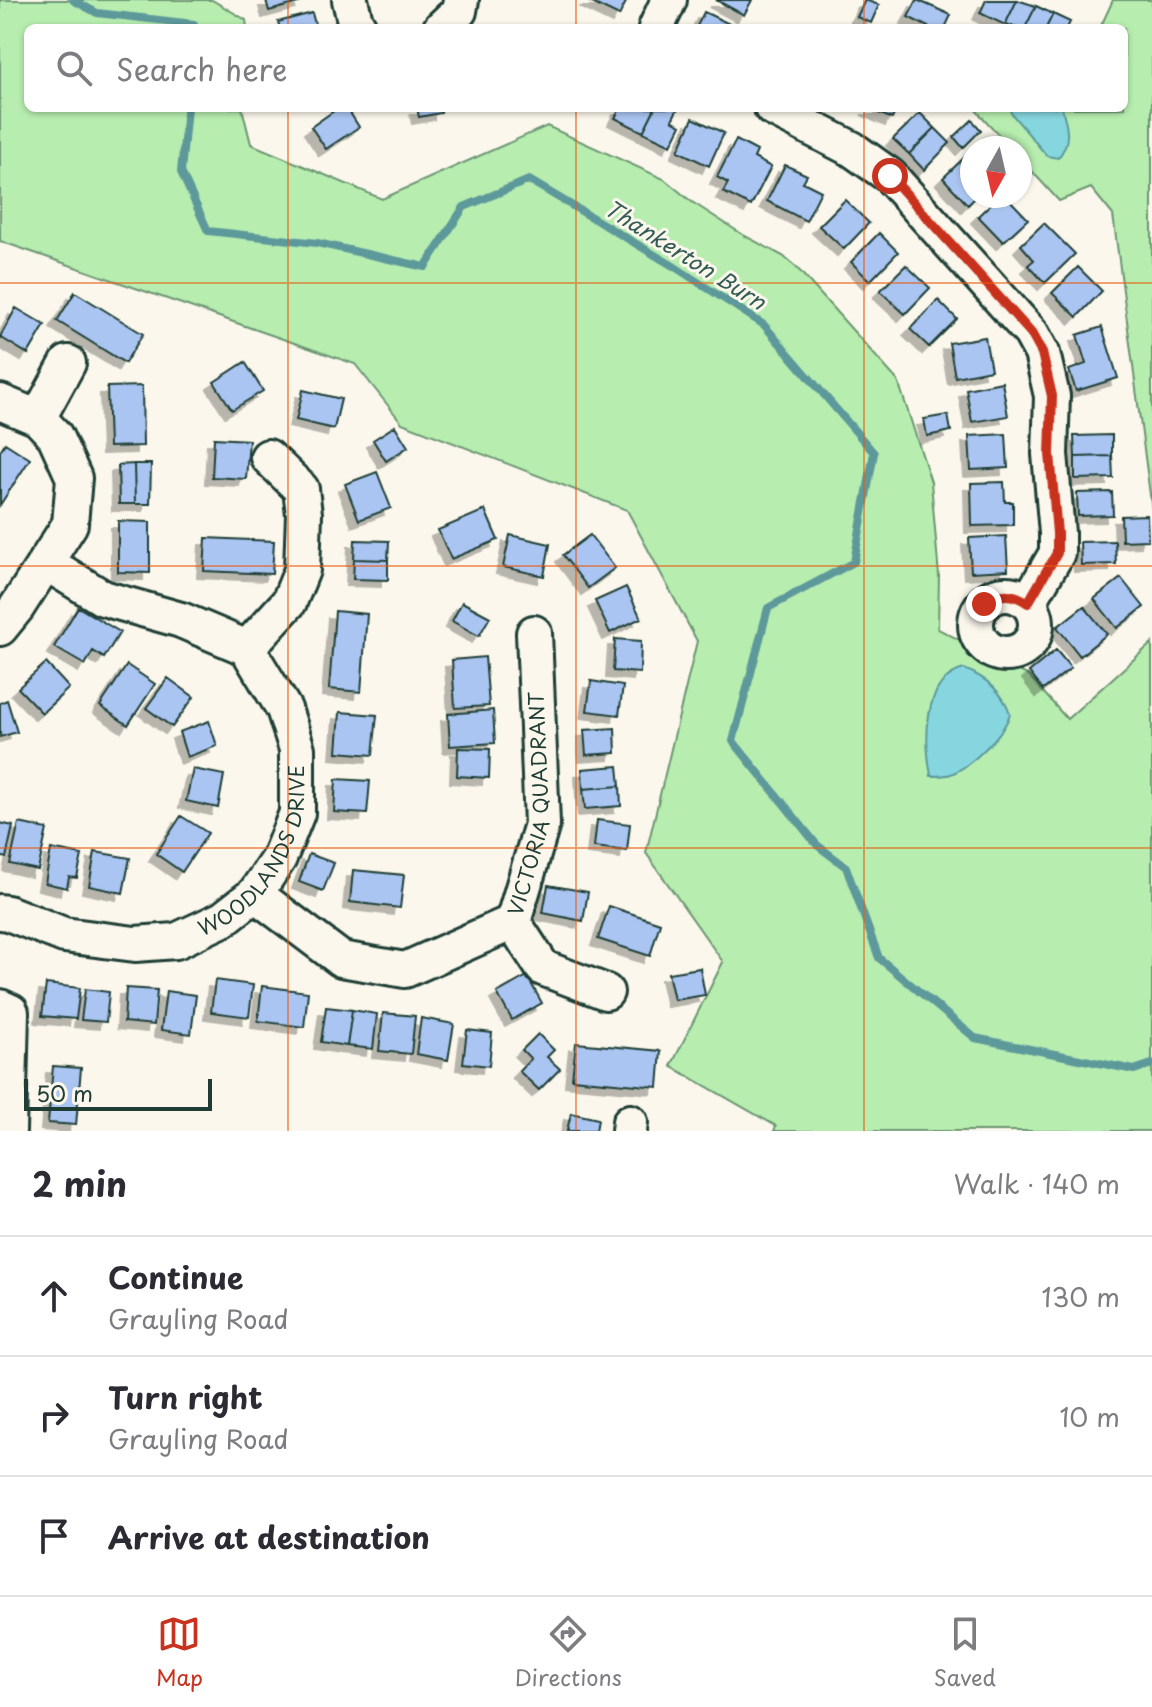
<!DOCTYPE html>
<meta charset="utf-8">
<style>
:root{--surface:#fff;--page:#f7f7f7;--text:#2b2b33;--muted:#7c7c81;--line:#e1e1e2;--accent:#c8321e}
body{margin:0;font-family:"Playpen Sans",sans-serif;background:var(--page);color:var(--text)}
.compass{position:absolute;left:960px;top:136px;width:72px;height:72px;border-radius:50%;background:var(--surface);box-shadow:0 2px 6px #0004;rotate:188deg}
.scale{position:absolute;left:24px;bottom:20px;width:188px;box-sizing:border-box;padding-left:8px;border:4px solid #1f3d34;border-top:0;font-size:22px;line-height:28px;white-space:nowrap;color:#1f3d34;-webkit-text-stroke:6px #fbf7ec;paint-order:stroke}
.stop{position:absolute;width:24px;height:24px;margin:-18px;border:6px solid #c8321e;border-radius:50%;background:#fff}
.stop.end{background:#c8321e;border-color:#fff;box-shadow:0 2px 8px #0008}
.list{margin:0;padding:0;list-style:none}
h2{display:flex;justify-content:space-between;align-items:center;height:104px;margin:0;padding:0 32px;font-size:34px}
h2 small{font-size:26px;font-weight:400;color:var(--muted)}
.list li{display:grid;grid-template-columns:52px 1fr auto;gap:24px;align-items:center;box-sizing:border-box;height:120px;padding:0 32px;border-top:2px solid var(--line)}
.list b{display:block;font-size:30px;white-space:nowrap}
.list p{margin:0;font-size:26px;white-space:nowrap;color:var(--muted)}
.list em{font-size:26px;font-style:normal;color:var(--muted)}
.icon{flex:none;width:44px;height:44px;fill:none;stroke:currentColor;stroke-width:2;stroke-linecap:round;stroke-linejoin:round}
.map{position:relative;flex:none;width:1152px;height:1131px;overflow:hidden}
.search{position:absolute;background:var(--surface);box-shadow:0 2px 6px #0004;left:24px;right:24px;top:24px;height:88px;display:flex;align-items:center;gap:20px;box-sizing:border-box;padding:0 28px;border-radius:12px;color:var(--muted);font-size:30px}
.sheet{height:464px;background:var(--surface)}
nav{display:flex;justify-content:space-around;align-items:center;box-sizing:border-box;height:112px;border-top:2px solid var(--line);background:var(--surface);font-size:22px;color:var(--muted)}
nav a{display:grid;justify-items:center;gap:4px}
nav .on{color:var(--accent)}
.map>svg:first-child{display:block}
.green{fill:#b7edaf;stroke:#6b9572;stroke-width:2}
.water{fill:#86d6df;stroke:#5d999b;stroke-width:2}
.lines{fill:none;stroke-linecap:round;stroke-linejoin:round}
.stream{stroke:#5d999b;stroke-width:8}
.building{fill:#aac5f2;stroke:#1f3d34;stroke-width:2;filter:url(#shadow)}
.minor-casing{stroke:#1f3d34;stroke-width:40}
.minor{stroke:#fbf7ec;stroke-width:34}
.route{stroke:#c8321e;stroke-width:10}
.grid{fill:none;stroke:#e8590c;stroke-width:2;stroke-opacity:0.55}
.labels{text-anchor:middle;stroke-width:6;stroke-linejoin:round;paint-order:stroke}
.street-label{font-size:20px;fill:#1f3d34;stroke:#fbf7ec}
.water-label{font-size:22px;font-style:italic;fill:#345c56;stroke:#fbf7ec}
</style>
<div class="map">
<svg width="1152" height="1131" viewBox="0 0 1152 1131">
<defs>
<filter id="shadow"><feDropShadow dx="-7" dy="7" stdDeviation="0" flood-color="#0004"/></filter>
</defs>
<rect width="100%" height="100%" fill="#fbf7ec"/>
<filter id="ink" filterUnits="userSpaceOnUse"><feTurbulence type="fractalNoise" baseFrequency=".0125" numOctaves="2"/><feDisplacementMap in="SourceGraphic" scale="16" xChannelSelector="R" yChannelSelector="G"/><feConvolveMatrix kernelMatrix="1 2 1 2 8 2 1 2 1" color-interpolation-filters="sRGB"/></filter>
<g filter="url(#ink)">
<path class="green" d="M0,0H212L246,20L247,28H28V108H242L251,144L382,199L547,126L664,179L692,202L745,236L783,256L797,268L898,381L931,482L939,576L938,629L1029,676L1067,719L1152,643V1131H774L776,1126L671,1066L723,962L646,853L697,641L627,510L402,423L355,364L0,241Z
M1113,0H1152V510L1113,215L1091,188L1059,201L1020,158V148H1011L974,108H1124V28H1100Z"/>
<path class="water" d="M1010,108H1062C1067,127 1072,141 1058,158L1047,156L1011,113Z
M964,669C985,677 1002,691 1010,713C1006,732 970,767 951,774C945,776 938,776 931,776C925,743 921,680 964,669Z"/>
<g class="lines">
<path class="stream" d="M73,0L97,13L194,24V28
M187,108L181,172L208,231L317,243L425,267L464,207L529,180L675,267L764,325L874,453L854,562L768,608L733,741L817,845L846,867L879,958L975,1038L1134,1070L1152,1064"/>
</g>
<path class="building" d="M266,0H302V2L269,11Z
M586,0H627L619,16Z
M716,0H752L744,15Z
M865,0L879,5L871,23L857,17Z
M917,0L951,15L945,28H930L908,17Z
M986,0H1017L1005,25L980,13Z
M1017,0L1036,6L1025,28L1005,25Z
M1036,6L1053,14L1046,28H1025Z
M704,12L736,27L735,28H696Z
M312,13L316,28H280L278,22Z
M1053,14L1070,22L1067,28H1046Z
M338,108H347L359,127L326,149L311,127Z
M417,108H441V113L419,117Z
M620,108H655L643,132L615,118Z
M655,108H678L672,120L681,125L671,145L643,132Z
M868,108H897L892,119Z
M920,113L935,128L909,154L893,139Z
M693,118L724,133L709,166L678,151Z
M972,120L981,130L963,148L954,137Z
M935,128L950,143L924,170L909,154Z
M736,140L757,151L754,158L771,167L751,206L723,192L728,183L717,177Z
M968,154L972,158V196H977L968,205L943,178Z
M785,165L807,175L803,182L821,191L806,221L767,201Z
M999,196H1006L1028,219L1003,242L978,216Z
M845,200L869,223L844,249L819,226Z
M1044,223L1075,254L1045,283L1028,265L1034,260L1021,245Z
M879,233L898,252L870,281L851,262Z
M906,265L930,288L905,314L880,291Z
M1078,267L1102,291L1077,317L1052,293Z
M75,292L143,334L125,363L57,321Z
M938,300L957,319L929,347L910,329Z
M16,308L45,325L28,354L0,337Z
M1102,327L1118,378L1076,391L1069,370L1086,364L1077,335Z
M985,337L991,370L955,377L949,343Z
M245,362L263,391L232,410L214,382Z
M1002,382L1008,416L972,422L966,389Z
M142,386L143,446L109,447L107,387Z
M303,390L341,399L334,429L296,420Z
M948,415L951,431L927,436L924,419Z
M395,426L408,447L386,461L373,440Z
M1006,434L1008,468L971,470L969,436Z
M1112,435V456L1075,457L1074,436Z
M214,438L249,440L246,479L212,477Z
M5,443L30,459L0,505V451Z
M1112,456L1113,478L1075,479V457Z
M134,464H151L150,504H135Z
M134,464L135,504H119L118,465Z
M377,472L391,508L359,520L345,484Z
M1004,482L1005,502H1013V525L972,526L971,483Z
M1112,492L1113,515L1078,516L1077,493Z
M485,510L498,540L451,559L438,530Z
M1147,515L1148,540L1122,541L1121,516Z
M118,521L150,522V573L118,572Z
M510,535L550,544L544,576L503,567Z
M590,535L615,568L588,588L563,555Z
M1006,536L1008,570L971,572L969,538Z
M206,538L274,541L272,574L204,571Z
M355,540L389,541L388,560L354,559Z
M1115,541L1116,564L1081,565L1080,542Z
M354,559L388,560V580L353,579Z
M1121,578L1144,607L1117,628L1094,599Z
M626,587L641,618L610,633L595,601Z
M462,602L490,617L479,636L452,621Z
M1084,606L1107,634L1080,656L1057,627Z
M78,607L120,632L104,658L93,651L85,665L54,647Z
M335,611L367,614L361,692L329,689Z
M615,639L641,641L640,673L613,671Z
M1056,650L1071,668L1043,690L1029,672Z
M485,657L489,706L455,708L452,660Z
M46,663L69,688L42,713L18,688Z
M127,665L155,684L128,725L100,706Z
M168,678L194,697L172,727L146,708Z
M591,681L623,686L619,715L587,711Z
M7,700L17,732L0,737V703Z
M493,710L495,743L450,746L448,714Z
M340,712L377,715L373,755L337,752Z
M209,721L217,746L187,757L179,732Z
M615,728L616,753L586,755L584,730Z
M458,748L490,749L489,778L457,776Z
M618,766L620,786L583,789L582,769Z
M193,769L224,775L218,808L186,801Z
M336,779L370,781L367,814L334,812Z
M620,786L621,806L585,809L583,789Z
M181,816L208,833L182,872L156,854Z
M597,820L630,824L627,851L594,847Z
M0,823L13,826L6,858L0,856Z
M19,823L47,829L38,870L10,864Z
M51,849L82,855L77,878L69,877L67,888L45,883Z
M95,852L130,858L123,893L89,886Z
M309,854L334,863L323,891L299,882Z
M353,870L404,875L400,908L350,902Z
M548,885L588,892L583,921L543,913Z
M609,906L660,923L650,956L598,939Z
M700,968L705,995L674,1000L668,973Z
M527,976L542,1003L512,1020L497,993Z
M215,980L253,985L249,1017L211,1012Z
M46,984L80,988L76,1019L42,1016Z
M262,986L308,992L304,1027L258,1021Z
M126,988L157,990L154,1025L124,1022Z
M85,989L109,992L106,1022L81,1020Z
M166,991L196,995L191,1034L161,1030Z
M326,1007L352,1010L347,1046L321,1042Z
M352,1010L377,1014L373,1049L347,1046Z
M383,1013L415,1016L411,1054L379,1051Z
M421,1018L454,1024L448,1060L416,1054Z
M467,1030L492,1033L489,1066L463,1063Z
M538,1034L554,1050L547,1057L560,1069L539,1090L519,1071L531,1059L522,1050Z
M576,1043L661,1051L658,1087L572,1079Z
M53,1066L81,1068L76,1125L48,1123Z
M571,1113L598,1119L596,1131H567Z"/>
<g class="lines">
<g class="minor-casing">
<g id="minor">
<path d="M350,0L355,21L359,28"/>
<path d="M441,28L459,11L461,0"/>
<path d="M656,28L669,0"/>
<path d="M772,108L852,149L890,176L1031,333L1042,353L1052,396L1050,454L1057,533V553L1028,603"/>
<path d="M0,402L38,418L55,436L74,478L70,524L17,607L0,628"/>
<path d="M38,418L68,363"/>
<circle cx="1006" cy="624" r="30"/>
<path d="M247,648L289,602L302,570L304,514L301,489L268,457"/>
<path id="s1" d="M255,894L341,959L405,970L513,922L542,824L534,633"/>
<path id="s2" d="M0,912L8,913L64,935L135,944L176,941L223,919L255,894L279,858L297,813V749L284,709L247,648L181,620L103,598L45,562"/>
<path d="M513,922L543,968L606,992"/>
<path d="M0,1007L11,1012L8,1131"/>
<path d="M629,1131L630,1122"/>
</g>
</g>
<use href="#minor" class="minor"/>
</g>
</g>
<g class="lines" filter="url(#ink)">
<path class="route" d="M890,176L1031,333L1042,353L1052,396L1050,454L1057,533V553L1028,603C1013,592 998,592 984,604"/>
</g>
<path class="grid" d="M288,0V28M576,0V28M864,0V28M288,108V1131M576,108V1131M864,108V1131M0,283H1152M0,566H1152M0,848H1152"/>
<g class="labels">
<g class="street-label">
<text dy="7" stroke="none"><textPath href="#s1" startOffset="412">VICTORIA QUADRANT</textPath></text>
<text dy="7" stroke="none"><textPath href="#s2" startOffset="310">WOODLANDS DRIVE</textPath></text>
</g>
<g class="water-label">
<text transform="translate(685 255) rotate(32)" y="8">Thankerton Burn</text>
</g>
</g>
</svg>
<svg class="compass" viewBox="-18 -18 36 36"><path d="M0-13l5 13h-10z" fill="#e53935"/><path d="M0 13l5-13h-10z" fill="#7c7c81"/></svg>
<div class="scale">50 m</div>
<div class="stop" style="left:890px;top:176px"></div>
<div class="stop end" style="left:984px;top:604px"></div>
<div class="search"><svg class="icon" aria-label="search" viewBox="0 0 24 24"><circle cx="10" cy="10" r="6"/><path d="M15 15l6 6"/></svg>Search here</div>
</div>
<section class="sheet">
<h2>2 min<small>Walk · 140 m</small></h2>
<ul class="list">
<li><svg class="icon" aria-label="ahead" viewBox="0 0 24 24"><path d="M12 20V5M6 11l6-6 6 6"/></svg><div><b>Continue</b><p>Grayling Road</p></div><em>130 m</em></li>
<li><svg class="icon" aria-label="right" viewBox="0 0 24 24"><path d="M7 20v-9h11M14 6l5 5-5 5"/></svg><div><b>Turn right</b><p>Grayling Road</p></div><em>10 m</em></li>
<li><svg class="icon" aria-label="arrive" viewBox="0 0 24 24"><path d="M6 21V4h12l-3 4 3 4H6"/></svg><div><b>Arrive at destination</b></div></li>
</ul>
</section>
<nav>
<a class="on"><svg class="icon" aria-label="map" viewBox="0 0 24 24"><path d="M3 6l6-2 6 2 6-2v14l-6 2-6-2-6 2zM9 4v14M15 6v14"/></svg>Map</a>
<a><svg class="icon" aria-label="directions" viewBox="0 0 24 24"><path d="M12 3l9 9-9 9-9-9zM9 14v-3h6M13 9l2 2-2 2"/></svg>Directions</a>
<a><svg class="icon" aria-label="saved" viewBox="0 0 24 24"><path d="M7 4h10v16l-5-4-5 4z"/></svg>Saved</a>
</nav>
